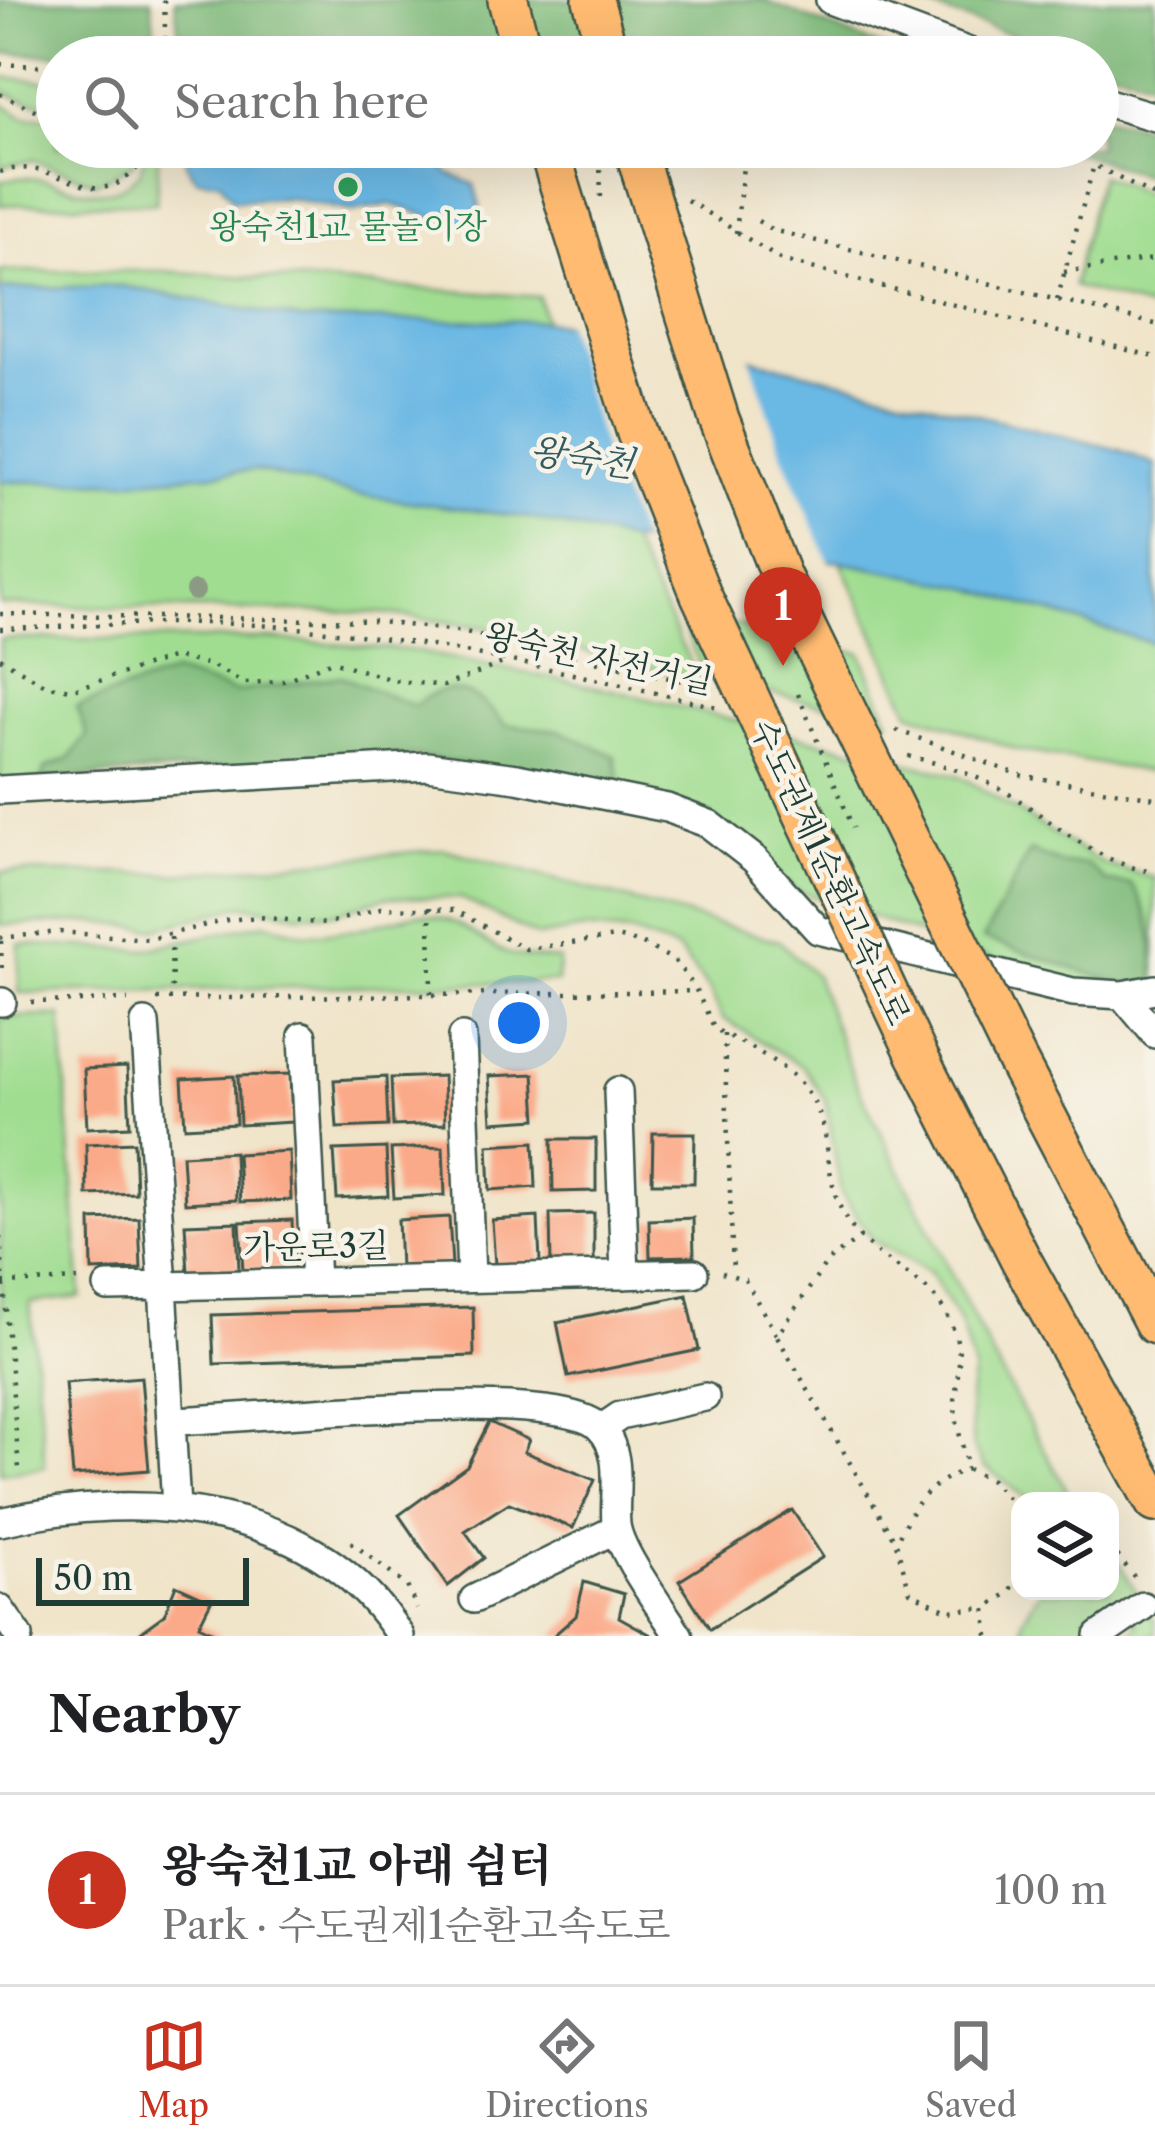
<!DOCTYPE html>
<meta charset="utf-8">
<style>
:root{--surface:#fff;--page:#f2f2f2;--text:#202124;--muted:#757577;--line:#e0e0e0;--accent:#c8321e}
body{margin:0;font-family:"Libre Caslon Text","Noto Serif KR",serif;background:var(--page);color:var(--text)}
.controls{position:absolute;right:36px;bottom:36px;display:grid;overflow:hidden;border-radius:24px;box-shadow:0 12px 48px #0002}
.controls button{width:108px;height:108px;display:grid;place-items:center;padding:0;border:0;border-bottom:3px solid var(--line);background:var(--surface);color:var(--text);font:60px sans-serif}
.scale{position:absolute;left:36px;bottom:30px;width:213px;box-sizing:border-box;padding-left:12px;border:6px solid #1f3d34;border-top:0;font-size:33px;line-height:42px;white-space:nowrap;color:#1f3d34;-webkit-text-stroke:9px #f7f3e8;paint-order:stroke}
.you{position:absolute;left:519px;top:1023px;width:42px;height:42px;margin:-30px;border:9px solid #fff;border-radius:50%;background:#1a73e8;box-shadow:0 0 0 18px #1a73e833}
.badge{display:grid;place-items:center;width:78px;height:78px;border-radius:50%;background:var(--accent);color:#fff;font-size:39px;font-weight:700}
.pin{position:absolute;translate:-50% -99px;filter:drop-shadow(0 3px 6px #0008)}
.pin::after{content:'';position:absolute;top:63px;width:42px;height:36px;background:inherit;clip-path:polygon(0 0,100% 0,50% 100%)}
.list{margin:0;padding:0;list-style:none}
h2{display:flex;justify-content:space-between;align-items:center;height:156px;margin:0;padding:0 48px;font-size:51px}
h2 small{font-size:39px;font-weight:400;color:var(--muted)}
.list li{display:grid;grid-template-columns:78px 1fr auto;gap:36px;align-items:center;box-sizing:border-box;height:192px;padding:0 48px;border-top:3px solid var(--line)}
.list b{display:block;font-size:45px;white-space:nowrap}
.list p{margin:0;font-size:39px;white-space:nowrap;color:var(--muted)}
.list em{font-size:39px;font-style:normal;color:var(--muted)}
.icon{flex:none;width:66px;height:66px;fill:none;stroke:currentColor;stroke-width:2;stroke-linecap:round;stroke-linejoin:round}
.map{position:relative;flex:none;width:1155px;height:1636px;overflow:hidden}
.search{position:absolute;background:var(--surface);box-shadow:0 12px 48px #0002;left:36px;right:36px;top:36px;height:132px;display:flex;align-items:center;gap:30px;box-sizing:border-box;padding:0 42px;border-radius:66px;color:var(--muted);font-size:45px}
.sheet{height:348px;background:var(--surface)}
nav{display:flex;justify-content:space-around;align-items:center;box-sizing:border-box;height:168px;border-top:3px solid var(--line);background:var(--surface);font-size:33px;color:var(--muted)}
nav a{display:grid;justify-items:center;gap:6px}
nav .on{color:var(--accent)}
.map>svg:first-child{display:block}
.green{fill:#a0dd91;stroke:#608d62;stroke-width:3}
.forest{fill:#80bc7b;stroke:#507c58;stroke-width:3}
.water{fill:#6bb8e4;stroke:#457a8c;stroke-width:3}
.pier{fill:#f0e4c9}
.building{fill:#fbaa89}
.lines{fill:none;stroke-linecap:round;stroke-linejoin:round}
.minor-casing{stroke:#3e564a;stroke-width:32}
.highway-casing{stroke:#3e564a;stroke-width:44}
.path{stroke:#3e564a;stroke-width:4.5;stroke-dasharray:3 9;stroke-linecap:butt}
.minor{stroke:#fff;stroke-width:27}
.highway{stroke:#ffbb71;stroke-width:39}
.highway-bridge-casing{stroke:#3e564a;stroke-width:44;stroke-linecap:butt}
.highway-bridge{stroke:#ffbb71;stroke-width:39}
.tree{fill:#8b9a82}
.leisure-dot{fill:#2e9e5b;stroke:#f7f3e8;stroke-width:4.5}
.labels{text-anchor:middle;stroke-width:9;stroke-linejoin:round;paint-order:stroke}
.leisure-label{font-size:33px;fill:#27864d;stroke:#f7f3e8}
.street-label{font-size:33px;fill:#1f3d34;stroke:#f7f3e8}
.water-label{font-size:36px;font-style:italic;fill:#325c60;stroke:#f7f3e8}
</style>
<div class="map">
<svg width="1155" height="1636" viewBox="0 0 1155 1636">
<rect width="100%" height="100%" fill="#f7f3e8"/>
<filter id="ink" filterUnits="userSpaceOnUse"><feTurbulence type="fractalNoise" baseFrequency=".00833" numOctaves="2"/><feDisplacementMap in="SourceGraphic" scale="24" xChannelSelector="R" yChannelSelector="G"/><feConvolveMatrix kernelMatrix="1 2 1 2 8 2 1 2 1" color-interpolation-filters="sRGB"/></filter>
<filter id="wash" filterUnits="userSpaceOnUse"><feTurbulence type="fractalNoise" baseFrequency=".004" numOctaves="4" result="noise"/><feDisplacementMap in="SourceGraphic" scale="48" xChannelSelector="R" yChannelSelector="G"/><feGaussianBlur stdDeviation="2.7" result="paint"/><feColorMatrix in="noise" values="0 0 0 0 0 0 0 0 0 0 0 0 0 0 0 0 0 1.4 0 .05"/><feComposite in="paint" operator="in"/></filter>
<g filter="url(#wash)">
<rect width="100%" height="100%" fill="#f0e4c9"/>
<path class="green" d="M0,77L57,82V102C35,105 18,101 0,88Z
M0,103L25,117H57V147H134L133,164L97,183L34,160L0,167Z
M147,147H159L156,203L0,205V182C52,162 94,220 140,173Z
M1100,175L1155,197V311L1073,286Z
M0,271H162L539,297L545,321L302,320L122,286L0,289Z
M256,470L353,494L530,518L630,541L699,680L495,629L381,613L0,605V482L128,481Z
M841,562L966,587L1155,644V773L1018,750L910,712Z
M676,611L861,653L889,720L706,678Z
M0,639H268L409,650L612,690L960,776L1103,864L1155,878V1016L795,890L722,826L415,756L0,782Z
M444,849L779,941L815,975L855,1081L1000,1371L1073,1501H1030L984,1466L973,1447L969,1401L974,1370L960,1322L930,1273L873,1240L841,1193L826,1101L804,1067L722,1018L710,991L678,950L631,933L584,929L538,937L461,898L386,897L335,913L299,914L244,905L154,929L96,922L0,925V872L179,874Z
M416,914C460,917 467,932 502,951C517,959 543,958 559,960L557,982L19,993V944L142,950L265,923L307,934L354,930Z
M61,1016L81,1297L30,1303L45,1467L1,1473L0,1017Z
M1110,1560L1119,1563L1155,1623V1636H1123L1137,1625L1123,1604L1078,1636H1021L1023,1619L1040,1591H1110Z"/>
<path class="forest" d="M0,0H151L157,57L0,53Z
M175,0H763L905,57H181Z
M907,0H1155V82L1098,64V57H1078Z
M1098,116L1155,128V179L1079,153L1039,147H1098Z
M173,673L236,692L340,676L414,706C450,675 478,693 505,725L558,730L615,756L621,788L415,756L41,779L46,768L70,758L87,735L76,707Z
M1030,851L1063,864H1087L1106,882L1131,884C1155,916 1155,956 1155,995L983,939Z"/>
<path class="water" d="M188,147L431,152L449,174L474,184L480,206L474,220L460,226L391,204L351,211L290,198L233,200L220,181L197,179L186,164Z
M122,286L302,320L545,321L745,357L1119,450L1155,464V644L966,587L841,562L630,541L530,518L353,494L256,470L128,481L0,482V289Z"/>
<path class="pier" d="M564,319L748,351L782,453L831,567L645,549L608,463Z"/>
<g id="blocks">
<path class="building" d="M127,1067L130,1126L87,1128L84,1069Z
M290,1074L292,1122L240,1125L238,1076Z
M534,1074L537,1119L492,1122L489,1076Z
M234,1076L236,1124L185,1127L182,1079Z
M443,1076L445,1124L393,1126L391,1078Z
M386,1077L388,1126L337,1128L334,1080Z
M653,1133H695L694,1183H652Z
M552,1139H596V1191L553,1192Z
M134,1142L136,1193L87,1195L86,1144Z
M534,1142L536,1187L490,1190L488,1145Z
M443,1147L445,1195L394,1198L391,1149Z
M386,1148L388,1196L337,1199L334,1150Z
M289,1151L291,1200L240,1202L237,1154Z
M234,1152L236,1200L185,1203L182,1155Z
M594,1213V1266L551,1267L550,1214Z
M449,1217L452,1265L400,1268L398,1220Z
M538,1217L540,1263L495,1265L492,1220Z
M139,1218L141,1269L92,1271L91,1220Z
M693,1218L694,1256L650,1257L649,1220Z
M292,1220L294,1268L243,1271L240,1222Z
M237,1222L239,1270L188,1272L185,1224Z
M687,1295L699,1350L568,1377L557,1322Z
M473,1307L474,1356L214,1364L212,1315Z
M141,1377L149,1470L73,1476L65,1383Z
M489,1422L529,1440L524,1452L595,1480L573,1528L509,1503L465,1531L484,1558L448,1586L399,1515L467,1466Z
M792,1510L823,1557L710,1629L679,1581Z
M584,1582L624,1594L619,1617L653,1636H553L576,1616Z
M176,1585L211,1601L199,1625L222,1636H135L164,1615Z"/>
</g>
</g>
<g filter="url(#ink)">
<use href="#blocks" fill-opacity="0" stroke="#3e564a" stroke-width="3"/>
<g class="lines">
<g class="minor-casing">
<path id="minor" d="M830,0L982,57
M1098,100L1155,117
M0,790L427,766L517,778L667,808L709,824L754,859L818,930L1073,992L1122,995L1155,1034
M1122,995L1155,989
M0,1002H2
M303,1036L315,1282
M462,1037L471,1278
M618,1091L625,1275
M108,1287L163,1286L145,1023
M171,1421C246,1419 555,1385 599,1427C625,1452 613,1494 616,1524C619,1552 663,1610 679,1636
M601,1429L620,1416L705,1397
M176,1507L163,1286L694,1273
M0,1522C141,1489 316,1502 400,1636
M474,1599L616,1529
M0,1609L19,1636
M1099,1636L1143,1606"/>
</g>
<g class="highway-casing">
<path id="highway" d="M508,0L523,57
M593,0L609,57
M917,1055L1020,1258L1155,1502
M1014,1055L1155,1324"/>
</g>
<path class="path" d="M164,0L166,57
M0,64L57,67
M0,94L37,111L57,110
M600,158L601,201
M0,172C57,152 94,222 140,164L141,147
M687,200L781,260L1155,357
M758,221L772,230L1155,324
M736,233L745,147
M1064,272L1153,259L1155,253
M1057,300L1094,165L1155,197
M0,614L372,621L465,632L709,687
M0,629C79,627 160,620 238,624C398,631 561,671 717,707
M0,658L47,686L74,689L174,657L211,665L244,683L283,681L332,661L392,680L444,686L503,663
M798,694L853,828
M896,730L1020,775L1155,798
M908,756C946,765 980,776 1014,797C1058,825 1101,866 1155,872
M430,907L431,995
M171,937L172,997
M0,938L59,932L149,939L227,920L259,917L325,924L381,908L454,910L526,949L616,937L641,943L674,960L694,986L715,1029C771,1059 819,1076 827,1147C830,1174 834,1202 850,1225C884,1272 935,1273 955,1334C964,1359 955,1381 955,1406C956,1427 964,1449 968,1469L991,1480L1020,1513
M1,941L2,977
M157,999L697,991
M31,1002L128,1000
M724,1034L733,1272
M0,1237L19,1469
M861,1237L827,1262L777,1336L896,1543
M722,1272L745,1280L777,1336
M3,1283L81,1280
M968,1469C930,1481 911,1507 896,1543L910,1592L949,1611L986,1608
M351,1542L407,1586L417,1609
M1110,1546L1136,1579
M988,1636L986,1608L1010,1592L1020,1573"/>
<use href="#minor" class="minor"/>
<use href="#highway" class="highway"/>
<g class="highway-bridge-casing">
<path id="highway-bridge" d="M548,147L637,433L701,595L917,1055
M634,147L719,419L781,577L1014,1055"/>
</g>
<use href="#highway-bridge" class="highway-bridge"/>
</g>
<circle class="tree" cx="195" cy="591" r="10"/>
</g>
<circle class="leisure-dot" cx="348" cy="187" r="12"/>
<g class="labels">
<g class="leisure-label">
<text x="348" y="238">왕숙천1교 물놀이장</text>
</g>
<g class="street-label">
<text transform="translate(599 658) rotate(12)" y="12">왕숙천 자전거길</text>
<text transform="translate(831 872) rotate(65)" y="12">수도권제1순환고속도로</text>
<text transform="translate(316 1246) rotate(-1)" y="12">가운로3길</text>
</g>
<g class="water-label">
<text transform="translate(582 457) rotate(8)" y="13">왕숙천</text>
</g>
</g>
</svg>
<div class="controls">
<button><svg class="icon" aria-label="layers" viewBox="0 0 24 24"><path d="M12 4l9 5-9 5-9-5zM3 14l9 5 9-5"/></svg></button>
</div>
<div class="scale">50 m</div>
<div class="you"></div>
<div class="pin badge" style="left:783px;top:666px">1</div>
<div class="search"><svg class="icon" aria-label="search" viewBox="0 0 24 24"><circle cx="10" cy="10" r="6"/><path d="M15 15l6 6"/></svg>Search here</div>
</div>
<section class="sheet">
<h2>Nearby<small></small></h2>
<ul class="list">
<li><span class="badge">1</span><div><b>왕숙천1교 아래 쉼터</b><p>Park · 수도권제1순환고속도로</p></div><em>100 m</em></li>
</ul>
</section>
<nav>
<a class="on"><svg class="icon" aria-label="map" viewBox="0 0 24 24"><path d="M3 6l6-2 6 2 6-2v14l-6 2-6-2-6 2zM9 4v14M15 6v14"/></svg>Map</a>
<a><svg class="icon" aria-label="directions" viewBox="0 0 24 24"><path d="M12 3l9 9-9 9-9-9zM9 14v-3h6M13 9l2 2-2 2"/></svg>Directions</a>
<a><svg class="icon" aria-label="saved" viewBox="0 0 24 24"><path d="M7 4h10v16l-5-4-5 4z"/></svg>Saved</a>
</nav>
